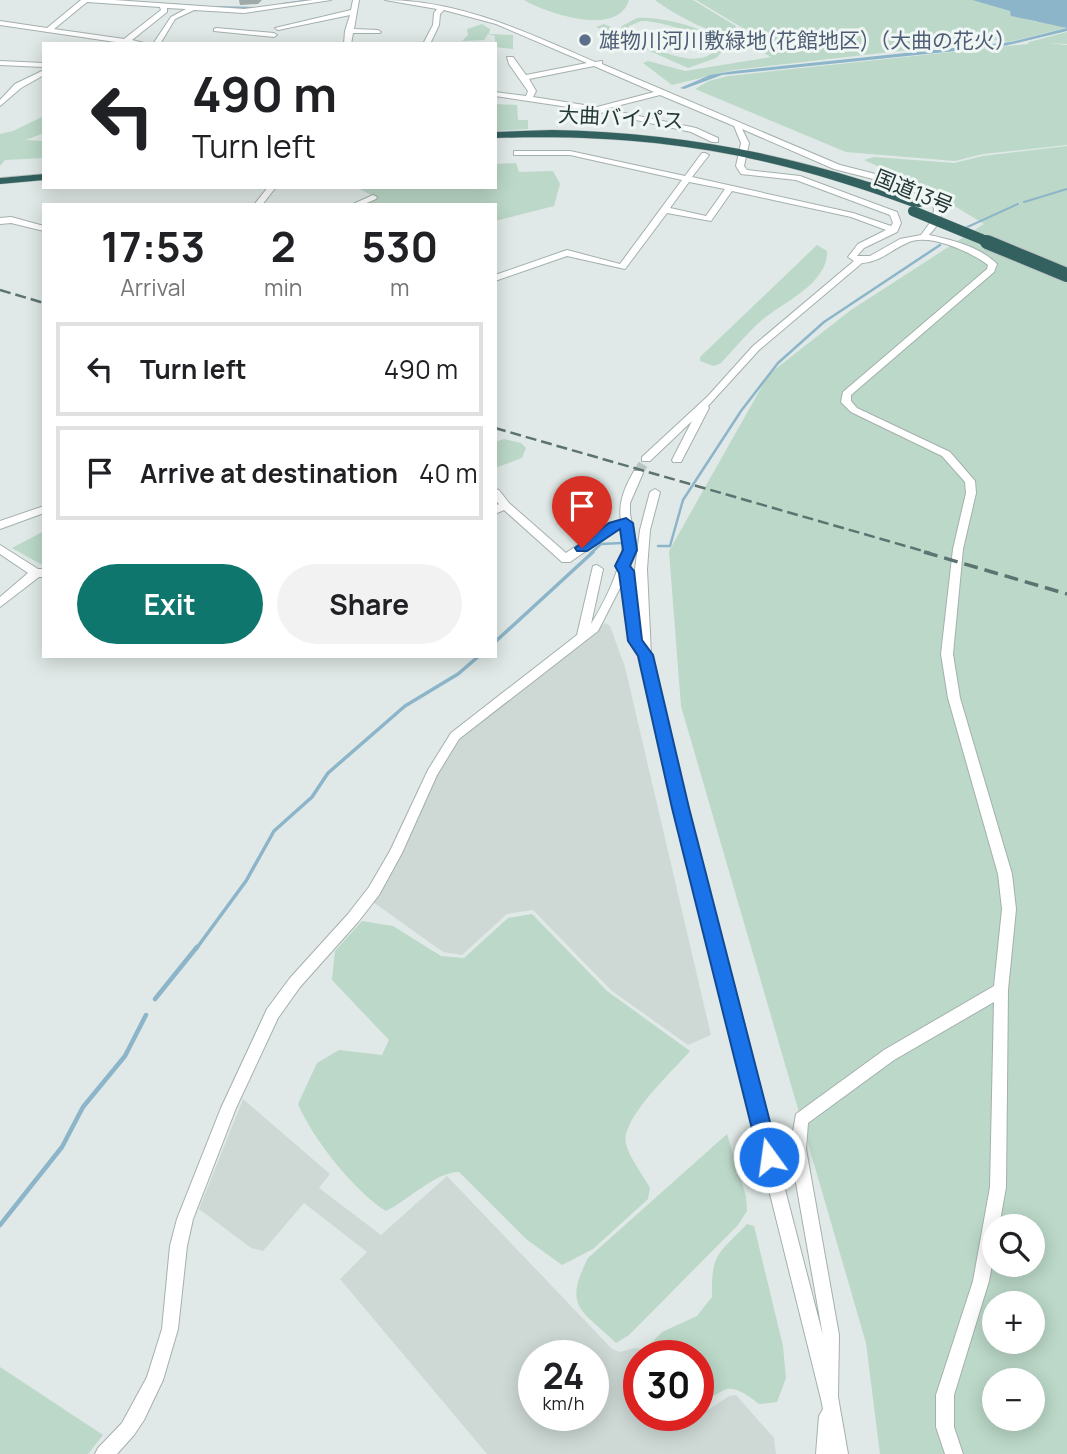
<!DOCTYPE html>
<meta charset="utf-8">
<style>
body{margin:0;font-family:Manrope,"Noto Sans JP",sans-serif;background:#f2f2f2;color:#202124;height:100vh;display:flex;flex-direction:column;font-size:26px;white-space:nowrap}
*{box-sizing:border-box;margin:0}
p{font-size:23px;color:#757577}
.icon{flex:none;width:38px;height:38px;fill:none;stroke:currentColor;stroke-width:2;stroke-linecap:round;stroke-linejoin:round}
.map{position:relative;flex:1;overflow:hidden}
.drawer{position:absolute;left:42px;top:203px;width:455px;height:455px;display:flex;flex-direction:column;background:#fff;border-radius:0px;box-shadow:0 4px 18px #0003}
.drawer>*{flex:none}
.top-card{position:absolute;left:42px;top:42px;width:455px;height:147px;border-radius:0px;box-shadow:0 4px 18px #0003;background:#fff;color:#202124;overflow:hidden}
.buttons{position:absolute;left:982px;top:1214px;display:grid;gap:14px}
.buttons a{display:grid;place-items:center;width:63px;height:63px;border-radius:50%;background:#fff;box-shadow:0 4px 18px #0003;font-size:35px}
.speed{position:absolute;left:518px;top:1340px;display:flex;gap:14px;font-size:35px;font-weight:700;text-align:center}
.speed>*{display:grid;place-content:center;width:91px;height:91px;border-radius:50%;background:#fff;box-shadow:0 4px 18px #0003;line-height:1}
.speed small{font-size:18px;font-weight:400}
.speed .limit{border:10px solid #d22;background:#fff;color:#111}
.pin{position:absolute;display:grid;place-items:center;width:60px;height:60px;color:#fff;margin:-72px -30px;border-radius:50% 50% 50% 0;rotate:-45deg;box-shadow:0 0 7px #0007}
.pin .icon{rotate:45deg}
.me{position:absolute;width:77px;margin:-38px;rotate:346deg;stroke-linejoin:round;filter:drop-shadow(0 0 5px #0008)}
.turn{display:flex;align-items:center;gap:24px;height:147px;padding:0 35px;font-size:32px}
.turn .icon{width:91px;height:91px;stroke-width:2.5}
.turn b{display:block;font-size:49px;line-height:60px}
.eta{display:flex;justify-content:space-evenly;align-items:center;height:119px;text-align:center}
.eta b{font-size:42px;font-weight:700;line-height:49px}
.button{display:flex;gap:14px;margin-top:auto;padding:14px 35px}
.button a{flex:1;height:80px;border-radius:42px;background:#0f766e;color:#fff;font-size:28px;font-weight:700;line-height:80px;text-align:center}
.button a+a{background:#f2f2f2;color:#202124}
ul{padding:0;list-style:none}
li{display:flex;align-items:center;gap:21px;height:94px;margin:0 14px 10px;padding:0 21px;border:4px solid #e0e0e0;border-radius:0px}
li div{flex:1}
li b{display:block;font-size:26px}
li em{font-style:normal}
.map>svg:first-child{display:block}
.built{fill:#ced9d6;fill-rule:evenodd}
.green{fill:#bbd8c8;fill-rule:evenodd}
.water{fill:#8db5c9}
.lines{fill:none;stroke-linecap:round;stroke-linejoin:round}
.stream-far3{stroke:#8db5c9;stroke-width:2}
.stream-far2{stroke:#8db5c9;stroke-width:2.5}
.stream-far1{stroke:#8db5c9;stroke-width:3.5}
.stream{stroke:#8db5c9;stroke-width:4.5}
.minor-tunnel{stroke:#bac6c4;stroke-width:10;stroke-dasharray:10 5;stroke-linecap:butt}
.minor-casing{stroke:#a4b0ae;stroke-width:2}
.highway-casing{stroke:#bdc3c3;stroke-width:1}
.minor{fill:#fff;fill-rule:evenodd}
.highway{fill:#32615f;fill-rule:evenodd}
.rail-far1{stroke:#5d7371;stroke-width:2.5;stroke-dasharray:11 5;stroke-linecap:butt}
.rail{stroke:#5d7371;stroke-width:3.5;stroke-dasharray:14 7;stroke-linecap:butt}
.highway-bridge-far1-casing{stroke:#bdc3c3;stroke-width:11;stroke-linecap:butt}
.highway-bridge-casing{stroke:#bdc3c3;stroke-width:16;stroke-linecap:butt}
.highway-bridge-far1{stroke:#32615f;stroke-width:10}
.highway-bridge{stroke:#32615f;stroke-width:14}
.wall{fill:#9faaa8}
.route{fill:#1a73e8;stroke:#114b97;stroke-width:2}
.service-dot{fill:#5c6f8a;stroke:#f0f6f4;stroke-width:2.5}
.labels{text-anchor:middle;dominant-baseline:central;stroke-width:6;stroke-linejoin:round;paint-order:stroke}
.far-service-label{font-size:21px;fill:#4e5e75;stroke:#f0f6f4;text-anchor:start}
.far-street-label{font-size:21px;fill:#233836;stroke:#f0f6f4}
</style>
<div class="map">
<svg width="1067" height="1454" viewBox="0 0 1067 1454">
<rect width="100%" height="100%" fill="#e0e9e7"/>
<path class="built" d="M605,623L610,626L625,667L711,1035L688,1045L612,991L533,910L507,914L462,955L443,952L373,902L437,772L459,739Z
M243,1099L330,1174L319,1188L381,1235L447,1176L612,1349L620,1352L634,1348L642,1349L649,1356H639V1416H698V1407L710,1409L729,1396L736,1395L774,1438L776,1454H487L340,1279L367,1252L304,1203L263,1251L251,1248L199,1209ZM534,1356H593V1416H534Z"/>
<path class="green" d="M524,0H629C618,38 546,13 524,0Z
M655,0H693L736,26L732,33C715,38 669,11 655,0Z
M696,0H972L1010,11L1014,17L1021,16C1032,25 1052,20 1066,28L1009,42L976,37L985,41L734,70L672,85L643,63L648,61L685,71L771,57L738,38L756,40L781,51Z
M637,18C657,16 719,28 724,50L716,58L688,68L596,27L604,24L620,31L622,26ZM641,21C656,20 714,35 715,51C693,71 652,47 630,36L627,32L629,26Z
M482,24L490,29L489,34L513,35V49L495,47V36L488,34L484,40L462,41L468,35L467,29Z
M1067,32V44L1048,43L1067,45V145L983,154L955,161L846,152L695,89L709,81L728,76L1028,44L1029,42Z
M495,104L517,105L518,120H528V129L495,131Z
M44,116V133L26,140L44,141V158L5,160L0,166V134L13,131Z
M1067,146V1454H880L866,1343L681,706L669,551L769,374L851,310L984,224L943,199L893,178L884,169L864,160L874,157L954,163L983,156ZM994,1227H1032V1265H994ZM994,1304H1032V1342H994ZM994,1381H1032V1419H994Z
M516,163L519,172L553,171L560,184L554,206L495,221V205H362L375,197L358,188L361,187H495V164Z
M817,245L827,251C828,284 783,302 762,320C747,333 734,349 721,363L714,366L700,361V357Z
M504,439L521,443L526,448L522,458L495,468V442Z
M44,531V566L12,548Z
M532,914L607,991L690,1051C674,1070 620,1119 626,1144C630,1159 643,1175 650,1188L648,1199L593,1249L562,1265L526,1239L459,1172C435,1172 409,1200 386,1211C355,1192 312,1138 298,1104L317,1063L339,1050L382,1055L389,1040L332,980L335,951L362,921L393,926L441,956L464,958L508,918Z
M727,1134L746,1196L747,1211L738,1225L629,1335L616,1343C581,1309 563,1308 588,1258Z
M747,1224L754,1226L783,1346L786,1378L777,1402L759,1404C719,1372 727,1401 698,1397V1356H658L650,1344L662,1332L697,1316L712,1297C711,1254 718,1254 747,1224Z
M0,1367L103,1435L88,1454H0Z"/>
<path class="water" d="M972,0H1067V31L1004,46L722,75L684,89L680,88L710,75L734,71L1011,42L1067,28L1011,16L1010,11Z"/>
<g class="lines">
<path class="stream-far3" d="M167,4L208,7
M282,4L311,0
M216,7L257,8
M1024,202L1067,189
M963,229L1018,204"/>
<path class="stream-far2" d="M658,546H670L683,500L741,411L778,363L824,322L940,245
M591,553L601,544L622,543"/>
<path class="stream-far1" d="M495,642L593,552
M196,949L246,881L274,831L312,797L328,773L405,706L458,674L479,656"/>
<path class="stream" d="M155,999L197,947
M0,1225L62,1147L83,1107L125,1056L146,1015"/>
<path class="minor-tunnel" d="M638,473L646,459"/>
<g class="minor-casing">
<path id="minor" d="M81,0H114L244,9L313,0H331L244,13L194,10L175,19L160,44H153L171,17L186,9L167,8V12L132,40L148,44H129L0,25V21L47,28ZM87,2L160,7L161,10L124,39L54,29Z
M353,0H359L354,29L378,30L381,32L380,33H353L351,44H344L345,31L350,15L278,30L275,28L351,10Z
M385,0C460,0 528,33 595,62L602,61V64L840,165L903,181L939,196C945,212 941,223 929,235C953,240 980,247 997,264L994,272L851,395V401L857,408L950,452L975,481L976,493L963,549L953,654L960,698L1012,874L1016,909L1008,990L1006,1187L999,1227H994V1254L989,1281L954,1395V1427L963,1454H945L936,1427V1395L973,1281L990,1187L994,1002L894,1060L808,1123L806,1149L839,1335L838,1397L848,1454H816L819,1416L823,1409L821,1399L674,808L639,656L629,641L622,584L598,631L459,739L437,775L402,853L379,895L358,922L300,987L278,1018L236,1108L193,1219L187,1246L178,1329L163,1380L144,1420L134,1435L117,1454H95L98,1448L122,1423L147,1377L162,1329L170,1246L177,1219L221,1108L267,1009L290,978L348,914L369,887L390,851L428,770L451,733L577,635L593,566L597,565L603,569L591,624C606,600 629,554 622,528L618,529L570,562H562L504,510L495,514V506L499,504L495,500V489L499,490L509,503L566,553L610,523L621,521C618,502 625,487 634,471H642L643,473L630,503V514L636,543L629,567L632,571L637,616L635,569L640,530L650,492L655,489L660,492L650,530L647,569L651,655L686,808L823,1336L790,1149L796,1114L884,1050L994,986L1002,909L998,874L948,698L941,654L953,549L966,493L965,482L942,456L851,412L841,402L843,392L987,269L988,265C971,252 928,232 907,243C891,250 880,262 862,263L759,350L708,406L709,408L681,462H673L672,460L692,421L650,461H642V457L708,396L753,346L854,261L848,257L858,244L886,230L851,217L732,191L711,221L667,213L625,269L567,256L495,281V275L567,250L620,264L682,180L570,155H514V151H570L685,176L702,153H705L709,155L692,177L853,213L891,226L893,223L890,215L796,180L741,174L736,166L741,143L734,126L660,95L605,109L696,128L718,138V142H712L691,132L595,111L495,96V92L526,96L528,91L509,64L507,57H513L526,75L587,63L496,24L444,10L440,14L439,25L430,44H423L433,25L434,13L437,9ZM594,66L654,92L597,107L533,97L536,91L529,79ZM742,129L834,169L897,185L932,199L934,210L932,220L921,235L900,239L870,256H857L864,248L897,232L901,223L897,212L800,176L747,170L744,166L749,143ZM689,182L725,189L706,216L670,208Z
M216,28L274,33L277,35L274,37L214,31V29Z
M0,61L44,63V67L0,65Z
M44,70V75L21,88L0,106V100L15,84Z
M268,187H276L262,205H254Z
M373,195L377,197L376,199L362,205H351Z
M11,217L44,226V231L11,223L0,224V218Z
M44,506V513L0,529V521Z
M0,545L38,569H44V577H39L0,607V597L28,573L0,554Z"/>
</g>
<g class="highway-casing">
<path id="highway" d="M552,130C659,132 760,148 862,180C881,186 911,192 926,205L916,208C768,153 653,133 495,138V132Z
M44,174V180L0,184V178Z"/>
</g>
<use href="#minor" class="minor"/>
<use href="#highway" class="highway"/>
<path class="rail-far1" d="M0,290L44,303
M495,428L930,553"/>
<path class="rail" d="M924,552L1067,594"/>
<g class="highway-bridge-far1-casing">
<path id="highway-bridge-far1" d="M913,211L991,243"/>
</g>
<g class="highway-bridge-casing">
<path id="highway-bridge" d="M987,242L1067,275"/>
</g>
<use href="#highway-bridge-far1" class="highway-bridge-far1"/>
<use href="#highway-bridge" class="highway-bridge"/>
</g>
<path class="wall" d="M239,0H262L258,4L240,5Z"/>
<path class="route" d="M626,518L633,523L637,550L630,566L634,571L642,640L653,655L689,808L779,1157L776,1164L769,1167L762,1164L759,1157L672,808L638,656L628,641L619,573L615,566L623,550L620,529L587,551H577L575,548L609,523Z"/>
<circle class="service-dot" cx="585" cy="40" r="7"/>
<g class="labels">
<g class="far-service-label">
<text x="599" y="40">雄物川河川敷緑地(花館地区)（大曲の花火）</text>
</g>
<g class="far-street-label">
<text transform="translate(621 117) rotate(3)">大曲バイパス</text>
<text transform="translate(914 191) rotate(22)">国道13号</text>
</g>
</g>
</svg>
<div class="buttons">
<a><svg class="icon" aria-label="search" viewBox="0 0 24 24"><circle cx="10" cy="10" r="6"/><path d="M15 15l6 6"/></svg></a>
<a>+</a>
<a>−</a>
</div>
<div class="speed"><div>24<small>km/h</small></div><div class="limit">30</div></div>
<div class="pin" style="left:582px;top:548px;background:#d93025"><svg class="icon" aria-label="arrive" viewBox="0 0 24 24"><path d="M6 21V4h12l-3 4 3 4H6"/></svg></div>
<svg class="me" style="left:769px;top:1157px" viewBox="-20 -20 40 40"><circle r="17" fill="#1a73e8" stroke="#fff" stroke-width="3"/><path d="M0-11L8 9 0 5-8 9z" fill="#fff"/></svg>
<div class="top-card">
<div class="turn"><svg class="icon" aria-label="left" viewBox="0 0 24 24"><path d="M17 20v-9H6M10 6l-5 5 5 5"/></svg><div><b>490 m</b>Turn left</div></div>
</div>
<section class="drawer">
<div class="eta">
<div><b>17:53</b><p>Arrival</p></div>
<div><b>2</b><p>min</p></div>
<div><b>530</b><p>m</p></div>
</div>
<ul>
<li><svg class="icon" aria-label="left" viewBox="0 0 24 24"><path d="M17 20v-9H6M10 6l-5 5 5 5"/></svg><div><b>Turn left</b></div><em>490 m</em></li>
<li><svg class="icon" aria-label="arrive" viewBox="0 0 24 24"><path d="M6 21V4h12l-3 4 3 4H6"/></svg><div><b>Arrive at destination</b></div><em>40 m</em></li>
</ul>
<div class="button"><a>Exit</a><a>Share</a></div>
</section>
</div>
